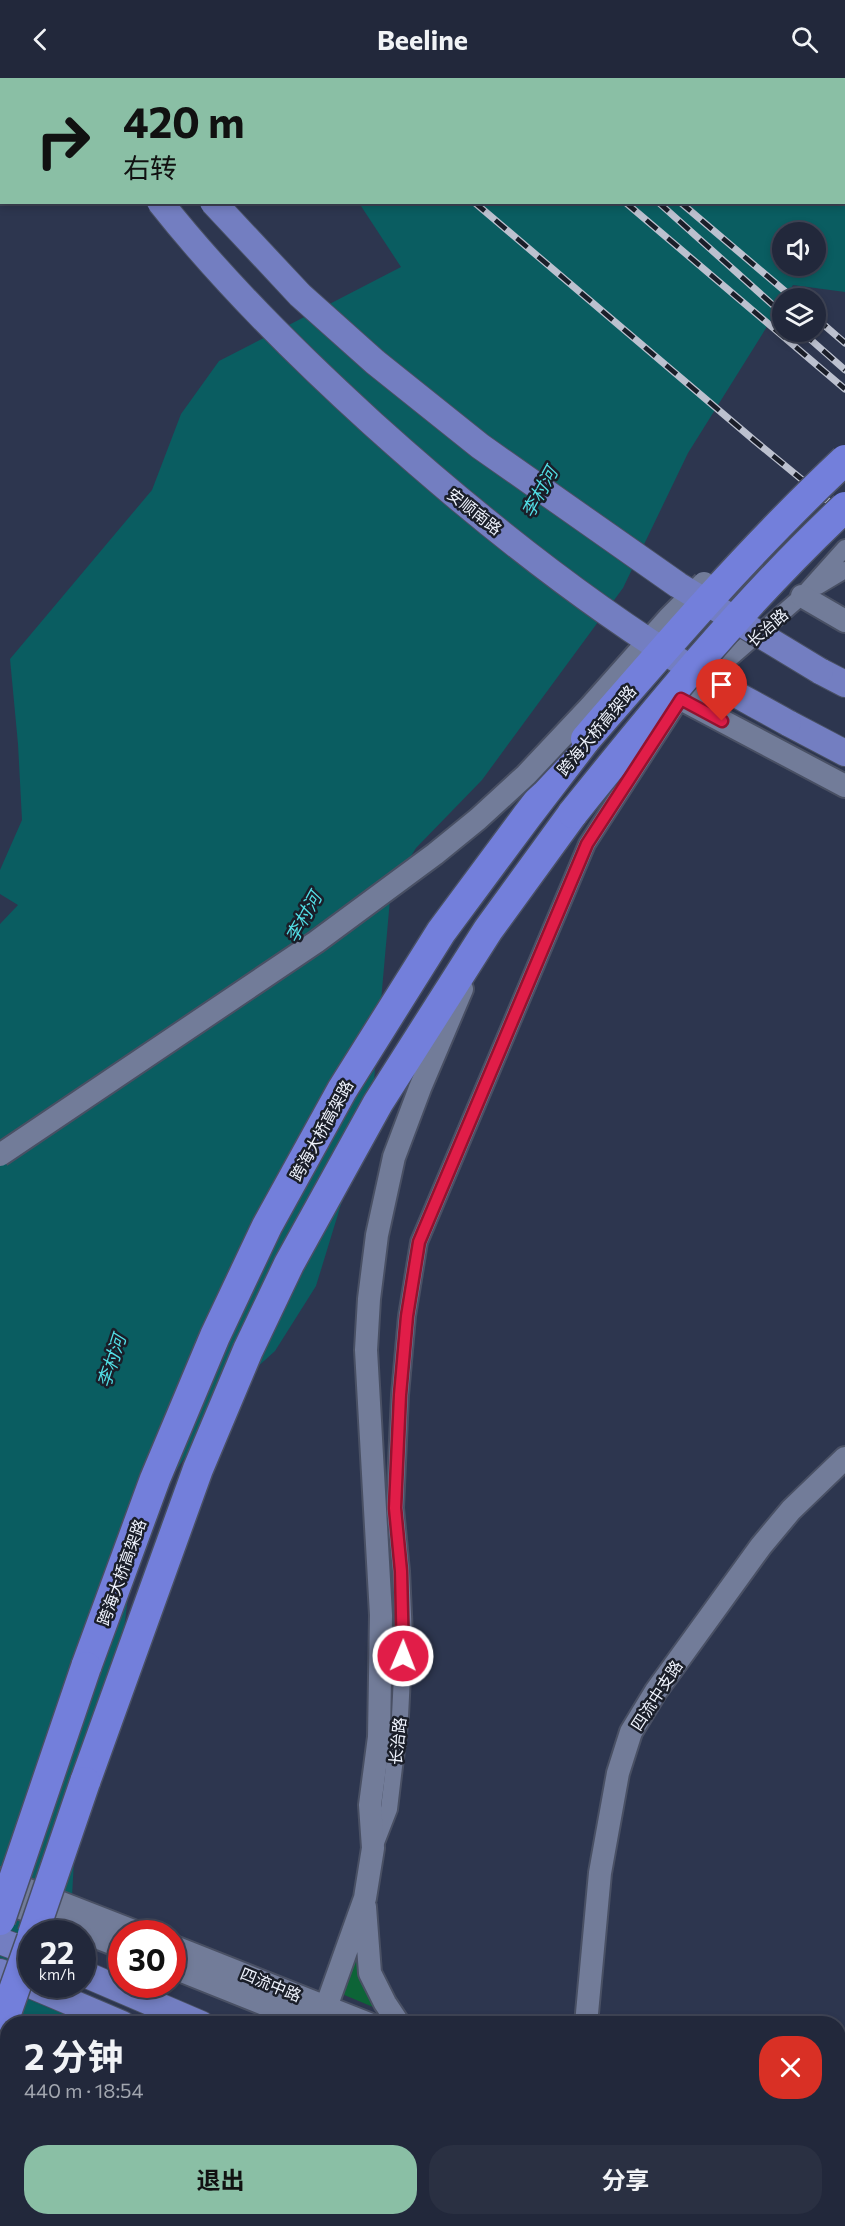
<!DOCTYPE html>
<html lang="zh">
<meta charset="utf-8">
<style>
body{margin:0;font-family:Commissioner,"Noto Sans SC",sans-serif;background:#2a3042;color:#f1f3f6;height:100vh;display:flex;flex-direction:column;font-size:22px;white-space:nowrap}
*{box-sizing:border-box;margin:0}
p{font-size:20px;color:#a2a6af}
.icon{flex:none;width:33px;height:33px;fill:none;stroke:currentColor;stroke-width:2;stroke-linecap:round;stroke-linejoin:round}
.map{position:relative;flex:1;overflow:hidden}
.sheet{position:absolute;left:0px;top:1938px;width:846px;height:210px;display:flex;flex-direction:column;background:#22283b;border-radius:24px 24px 0 0;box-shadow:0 3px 9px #0003,0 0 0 2px #3f4455}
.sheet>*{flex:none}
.banner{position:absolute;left:0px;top:0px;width:846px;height:126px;box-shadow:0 3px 9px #0003,0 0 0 2px #3f4455;background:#8abfa5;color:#111;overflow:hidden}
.controls{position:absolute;left:772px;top:144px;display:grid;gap:12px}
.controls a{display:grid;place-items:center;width:54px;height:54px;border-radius:50%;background:#22283b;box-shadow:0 3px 9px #0003,0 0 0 2px #3f4455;font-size:30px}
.speed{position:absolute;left:18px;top:1842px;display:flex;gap:12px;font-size:30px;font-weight:700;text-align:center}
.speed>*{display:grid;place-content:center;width:78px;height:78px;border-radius:50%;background:#22283b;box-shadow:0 3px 9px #0003,0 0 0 2px #3f4455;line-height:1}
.speed small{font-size:15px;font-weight:400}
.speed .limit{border:9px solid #d22;background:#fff;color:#111}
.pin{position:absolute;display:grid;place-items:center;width:51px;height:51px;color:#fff;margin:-62px -26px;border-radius:50% 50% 50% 0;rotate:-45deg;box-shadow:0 0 6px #0007}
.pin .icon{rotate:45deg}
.me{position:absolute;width:66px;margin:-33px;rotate:1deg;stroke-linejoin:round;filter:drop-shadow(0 0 4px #0008)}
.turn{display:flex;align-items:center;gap:21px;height:126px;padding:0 24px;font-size:27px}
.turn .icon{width:78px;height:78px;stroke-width:2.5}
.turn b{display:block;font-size:42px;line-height:51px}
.round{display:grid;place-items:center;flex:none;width:63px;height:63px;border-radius:24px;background:#2a3042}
.head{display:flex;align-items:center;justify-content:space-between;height:102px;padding:0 24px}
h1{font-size:36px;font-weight:700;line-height:45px}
.button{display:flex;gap:12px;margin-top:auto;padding:12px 24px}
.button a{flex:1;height:69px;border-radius:24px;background:#8abfa5;color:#111;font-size:24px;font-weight:700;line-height:69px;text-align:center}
.button a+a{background:#2a3042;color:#f1f3f6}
header{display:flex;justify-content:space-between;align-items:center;height:78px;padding:0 24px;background:#22283b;font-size:27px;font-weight:700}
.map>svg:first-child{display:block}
.green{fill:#0d6437}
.water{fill:#0a5d61;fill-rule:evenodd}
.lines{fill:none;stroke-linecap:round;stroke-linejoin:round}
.stream{stroke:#0a5d61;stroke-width:5}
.river{stroke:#0a5d61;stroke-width:30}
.street-casing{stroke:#495064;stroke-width:20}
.secondary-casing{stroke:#495064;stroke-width:26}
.primary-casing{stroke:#495064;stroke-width:28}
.highway-casing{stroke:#495064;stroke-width:33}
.street{stroke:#727c99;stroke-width:16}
.secondary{stroke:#727c99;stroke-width:22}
.primary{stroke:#737ec1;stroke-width:26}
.highway{stroke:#737fdb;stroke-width:30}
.rail-casing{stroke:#bcc1cf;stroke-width:7}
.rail{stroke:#1a1e29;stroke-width:4.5;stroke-dasharray:14;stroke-linecap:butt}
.secondary-bridge-casing{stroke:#495064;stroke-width:26;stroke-linecap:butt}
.primary-bridge-casing{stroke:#495064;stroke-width:28;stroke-linecap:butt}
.highway-bridge-casing{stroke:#495064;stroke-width:33;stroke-linecap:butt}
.secondary-bridge{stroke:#727c99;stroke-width:22}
.primary-bridge{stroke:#737ec1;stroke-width:26}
.highway-bridge{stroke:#737fdb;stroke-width:30}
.route-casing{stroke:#92132f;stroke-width:15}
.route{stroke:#e11d48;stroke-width:10}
.labels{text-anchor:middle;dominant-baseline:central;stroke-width:5;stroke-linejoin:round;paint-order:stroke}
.street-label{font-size:16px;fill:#eff3fd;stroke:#1a1e29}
.water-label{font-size:18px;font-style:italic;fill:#52dfe6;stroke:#1a1e29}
</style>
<header><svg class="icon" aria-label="back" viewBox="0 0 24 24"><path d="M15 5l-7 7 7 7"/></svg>Beeline<svg class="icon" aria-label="search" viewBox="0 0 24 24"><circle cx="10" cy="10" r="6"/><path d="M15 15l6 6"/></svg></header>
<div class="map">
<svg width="845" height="2148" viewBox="0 0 845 2148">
<rect width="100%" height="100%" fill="#2d364f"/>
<path class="green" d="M355,1864L376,1928L373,1929L342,1916Z"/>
<path class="water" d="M364,0H845V214L793,207L688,375L623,510L482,702L416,770L391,810L372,1025L316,1208L275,1273L225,1318L136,1454L115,1625L78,1709L70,1855L32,1856V1906L68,1907L65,1945L8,1946V2140L11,2141L9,2148H0V846L18,827L0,816V792L22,742L18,666L10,581L152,412L181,336L219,283L401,189L359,125L844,124V2L362,1ZM783,154H816V188H783Z"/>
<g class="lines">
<path class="stream" d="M52,0L55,2"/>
<path class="river" d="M404,2140L415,2148"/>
<g class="street-casing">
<path id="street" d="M818,508L845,492
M375,1767L389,1731L400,1638L404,1558L401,1493L395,1430L400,1317L407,1238L419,1164L587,766L681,621L680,624L802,518L845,470"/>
</g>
<g class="secondary-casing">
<path id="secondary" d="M802,518L845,543
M681,621L845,708
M0,1801L141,1856
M0,1822L122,1869
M365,1829L370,1895L385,1925L399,1946
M172,1868L369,1946
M172,1889L314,1946
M320,1946L365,1820L373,1770L370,1727L379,1659L381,1537L366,1272L369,1221L377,1157L394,1079L420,1010L462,911
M586,1946L600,1795L618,1695L631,1654L656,1613L761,1468L791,1432L845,1380
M601,2140L607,2148
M627,2140L633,2148
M250,2148L253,2140"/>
</g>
<g class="primary-casing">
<path id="primary" d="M69,0L70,2
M119,0L120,2
M820,593L845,606
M788,645L845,675
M0,1863L32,1875
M0,1894L122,1946
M82,1895L201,1946
M490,2140L501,2148"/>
</g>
<g class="highway-casing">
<path id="highway" d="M86,1589L155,1401L215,1258L267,1148L342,1012L441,854L527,738L586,661
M85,1704L198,1391L248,1272L289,1186L378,1025L488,852L573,735"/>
</g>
<use href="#street" class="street"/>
<use href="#secondary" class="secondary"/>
<use href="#primary" class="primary"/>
<use href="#highway" class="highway"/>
<g class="rail-casing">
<path id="rail" d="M328,0L330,2
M478,0L480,2
M520,0L522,2
M536,0L538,2
M474,124L755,363L845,437
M625,124L845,311
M658,124L783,236
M680,124L793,220
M816,240L845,265
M802,254L845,292"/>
</g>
<use href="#rail" class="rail"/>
<g class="secondary-bridge-casing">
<path id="secondary-bridge" d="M0,1077L316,864L435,776L478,741L526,697L590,629L669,540L704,505"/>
</g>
<g class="primary-bridge-casing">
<path id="primary-bridge" d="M160,124C224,205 297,277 373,346C474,437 581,523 697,594C727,612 758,628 788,645
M213,124L300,217L375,284L480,368L678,507L820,593
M539,2140L549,2148"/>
</g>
<g class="highway-bridge-casing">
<path id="highway-bridge" d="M586,661C669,565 752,469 845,382
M573,735C658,629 746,522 845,429
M0,1842L86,1589
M33,1856L85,1704
M0,1952L32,1861"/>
</g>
<use href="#secondary-bridge" class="secondary-bridge"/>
<use href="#primary-bridge" class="primary-bridge"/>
<use href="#highway-bridge" class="highway-bridge"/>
</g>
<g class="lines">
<g class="route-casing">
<path id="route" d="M403,1578L401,1493L395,1430L400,1317L407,1238L419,1164L587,766L681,621L722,643"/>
</g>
<use href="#route" class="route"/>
</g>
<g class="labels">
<g class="street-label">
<text transform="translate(475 433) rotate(38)">安顺南路</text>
<text transform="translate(767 549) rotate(-41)">长治路</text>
<text transform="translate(596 652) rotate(-50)">跨海大桥高架路</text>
<text transform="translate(321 1052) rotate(-61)">跨海大桥高架路</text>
<text transform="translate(121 1494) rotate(-70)">跨海大桥高架路</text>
<text transform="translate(656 1617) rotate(-57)">四流中支路</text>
<text transform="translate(397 1663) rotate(-84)">长治路</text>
<text transform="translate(271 1906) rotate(22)">四流中路</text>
</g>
<g class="water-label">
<text transform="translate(539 414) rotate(-61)">李村河</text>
<text transform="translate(303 839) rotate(-61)">李村河</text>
<text transform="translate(111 1283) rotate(-72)">李村河</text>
</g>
</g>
</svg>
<div class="controls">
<a><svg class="icon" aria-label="sound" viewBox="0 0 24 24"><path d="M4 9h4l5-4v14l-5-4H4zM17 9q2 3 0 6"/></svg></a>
<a><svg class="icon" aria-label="layers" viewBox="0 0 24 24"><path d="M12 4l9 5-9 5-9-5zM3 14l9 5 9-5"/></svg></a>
</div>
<div class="speed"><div>22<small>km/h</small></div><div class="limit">30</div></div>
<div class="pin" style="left:722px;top:643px;background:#d93025"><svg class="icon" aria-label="arrive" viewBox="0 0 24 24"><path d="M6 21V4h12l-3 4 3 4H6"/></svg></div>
<svg class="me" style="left:403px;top:1578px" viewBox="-20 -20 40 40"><circle r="17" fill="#e11d48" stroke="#fff" stroke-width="3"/><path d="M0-11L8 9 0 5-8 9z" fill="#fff"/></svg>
<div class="banner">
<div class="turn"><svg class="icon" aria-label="right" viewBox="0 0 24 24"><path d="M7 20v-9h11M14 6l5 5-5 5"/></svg><div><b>420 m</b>右转</div></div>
</div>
<section class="sheet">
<div class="head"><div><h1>2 分钟</h1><p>440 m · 18:54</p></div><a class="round" style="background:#d93025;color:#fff"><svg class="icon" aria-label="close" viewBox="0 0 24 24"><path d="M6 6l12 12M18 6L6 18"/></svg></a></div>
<div class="button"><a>退出</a><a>分享</a></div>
</section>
</div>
